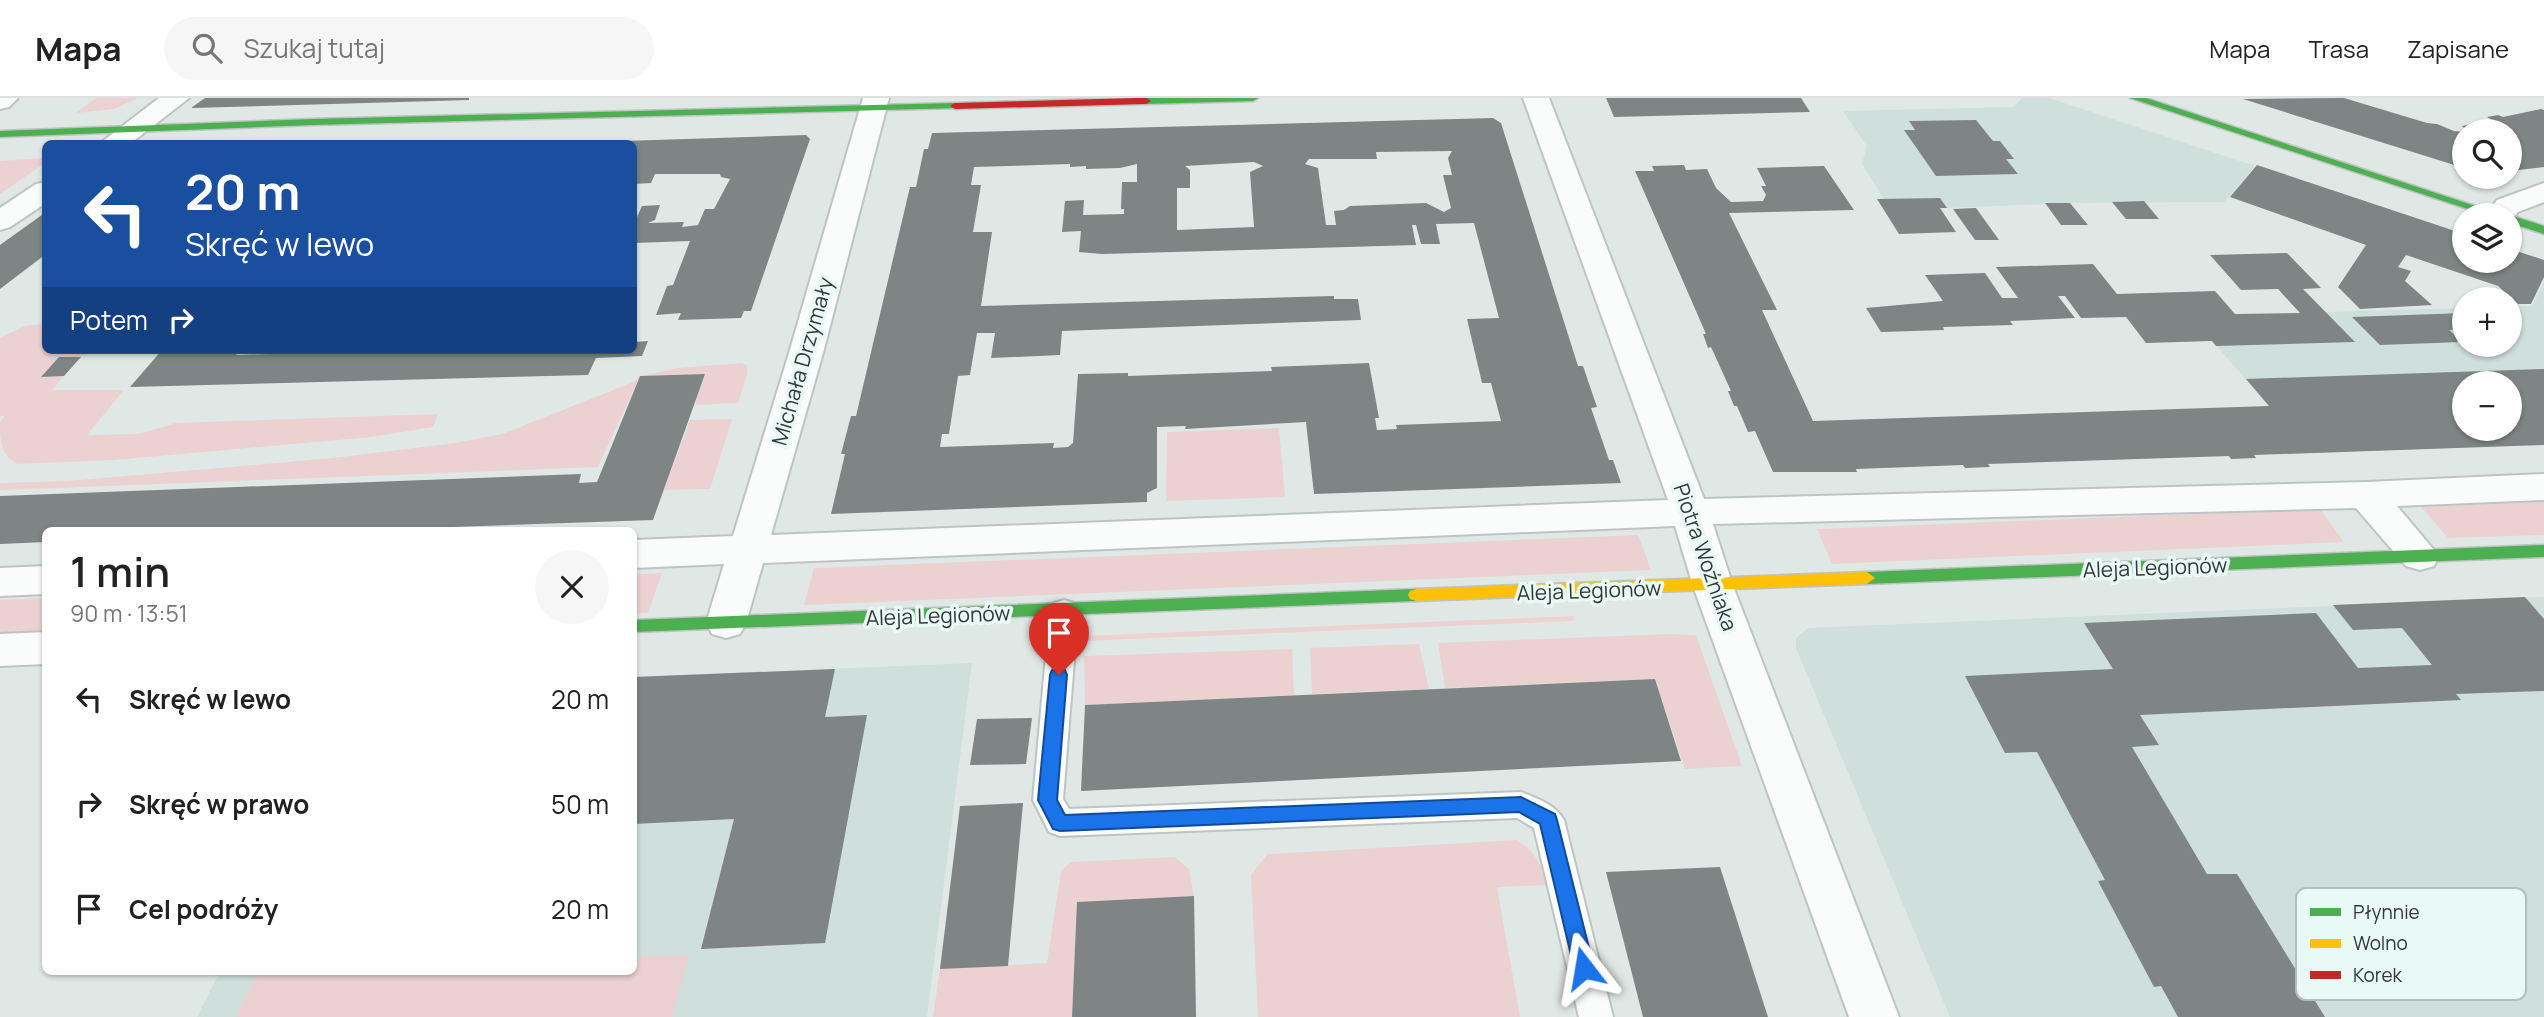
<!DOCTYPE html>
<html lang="pl">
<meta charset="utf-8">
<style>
body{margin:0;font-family:Manrope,sans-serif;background:#f6f6f6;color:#222;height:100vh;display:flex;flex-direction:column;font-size:26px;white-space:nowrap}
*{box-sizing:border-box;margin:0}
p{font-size:23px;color:#767676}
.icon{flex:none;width:38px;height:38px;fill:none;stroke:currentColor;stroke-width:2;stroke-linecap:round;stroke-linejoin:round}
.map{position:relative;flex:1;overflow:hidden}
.panel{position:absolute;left:42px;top:429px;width:595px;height:448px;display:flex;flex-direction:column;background:#fff;border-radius:10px;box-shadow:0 2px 5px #0004}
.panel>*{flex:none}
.hud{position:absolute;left:42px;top:42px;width:595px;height:214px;border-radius:10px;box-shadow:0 2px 5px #0004;background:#1a4fa0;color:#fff;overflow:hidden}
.controls{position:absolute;left:2452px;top:21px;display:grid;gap:14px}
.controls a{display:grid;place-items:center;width:70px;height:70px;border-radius:50%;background:#fff;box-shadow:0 2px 5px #0004;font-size:35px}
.pin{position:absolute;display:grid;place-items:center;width:60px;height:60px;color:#fff;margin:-72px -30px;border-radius:50% 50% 50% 0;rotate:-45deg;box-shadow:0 0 7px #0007}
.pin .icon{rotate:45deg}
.me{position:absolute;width:77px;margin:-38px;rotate:346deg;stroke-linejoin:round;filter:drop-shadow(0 0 5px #0008)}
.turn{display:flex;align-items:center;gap:24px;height:147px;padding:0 28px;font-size:32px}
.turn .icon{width:91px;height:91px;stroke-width:2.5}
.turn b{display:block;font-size:49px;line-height:60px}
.then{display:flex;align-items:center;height:66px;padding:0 28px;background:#0003;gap:14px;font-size:26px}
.round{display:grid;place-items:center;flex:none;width:74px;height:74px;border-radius:37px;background:#f6f6f6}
.summary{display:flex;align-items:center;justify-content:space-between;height:119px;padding:0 28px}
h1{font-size:42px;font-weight:600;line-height:52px}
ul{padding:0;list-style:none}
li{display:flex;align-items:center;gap:21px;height:105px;padding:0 28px}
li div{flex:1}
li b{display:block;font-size:26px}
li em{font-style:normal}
header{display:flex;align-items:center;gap:42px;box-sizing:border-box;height:98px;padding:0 35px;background:#fff;border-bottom:2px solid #e0e0e0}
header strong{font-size:33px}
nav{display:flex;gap:38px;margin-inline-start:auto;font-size:24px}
.search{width:490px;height:63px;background:#f6f6f6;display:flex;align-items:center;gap:18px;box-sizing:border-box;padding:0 24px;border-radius:38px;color:#767676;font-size:26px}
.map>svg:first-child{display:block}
.built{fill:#cedfdc;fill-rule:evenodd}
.green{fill:#ecd1d2}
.building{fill:#7f8584;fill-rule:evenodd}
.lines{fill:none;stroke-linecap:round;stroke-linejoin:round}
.lane-casing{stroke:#bec3c3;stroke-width:4}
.street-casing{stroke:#bec3c3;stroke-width:4}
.fast-casing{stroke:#bec3c3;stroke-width:3}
.slow-casing{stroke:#bec3c3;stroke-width:3}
.jam-casing{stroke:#bec3c3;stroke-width:3}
.lane{fill:#fafcfb;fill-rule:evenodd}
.street{fill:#fafcfb;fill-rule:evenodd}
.fast{fill:#4caf50;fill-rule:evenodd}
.slow{fill:#ffc107;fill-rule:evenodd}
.jam{fill:#c62828;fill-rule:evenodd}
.route{fill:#1a73e8;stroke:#114b97;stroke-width:2}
.labels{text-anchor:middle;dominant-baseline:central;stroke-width:7;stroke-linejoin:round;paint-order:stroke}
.street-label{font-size:21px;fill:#323837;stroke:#e9f9f6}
.key{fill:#e9f9f6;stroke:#b2bfbd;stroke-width:2}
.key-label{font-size:19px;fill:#323837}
</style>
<header>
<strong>Mapa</strong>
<div class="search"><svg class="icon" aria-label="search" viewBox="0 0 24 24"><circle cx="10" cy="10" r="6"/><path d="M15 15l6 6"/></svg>Szukaj tutaj</div>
<nav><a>Mapa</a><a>Trasa</a><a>Zapisane</a></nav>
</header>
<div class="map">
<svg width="2544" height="919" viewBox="0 0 2544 919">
<rect width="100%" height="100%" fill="#e0e8e6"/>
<path class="built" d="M2022,0H2049L2255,68L2224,104L2070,105L1947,110L1939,100L1884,101L1862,66L1867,48L1843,13L2014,9Z
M2544,184V347L2309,355L2191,218L2464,210V247H2510V209L2532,208ZM2464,285H2510V331H2464Z
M2544,499V919H1950L1796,550V540L1808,530Z
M972,565L927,919H197L220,873H634V579Z"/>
<path class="green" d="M96,0H138L114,11L76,15Z
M45,60V65L0,96V63Z
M45,225L46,252H87L81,259L59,260L43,279L64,278L52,292H124L87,337L139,336L176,325L438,316L433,329L372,339L114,362L18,366C0,358 0,341 0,324L5,318H0V240L25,228Z
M741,265L747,267V276L738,305L695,307L704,276L640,278L598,369L0,392V385L69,383L333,360L455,345L502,336L636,283L640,278L678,270Z
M732,321L710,391L664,392L690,322Z
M1279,330L1285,399L1166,403L1167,334Z
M2544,404V437L2448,440L2421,409Z
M2320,411L2344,444L1832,466L1817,431Z
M1638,437L1651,472L804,507L814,470Z
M662,475L648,515H634V476Z
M45,500V538L0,540V502Z
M1574,518L1573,523L1082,543V538Z
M1670,536L1696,537L1742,668L1685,671L1655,581L1445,590L1438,545Z
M1419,546L1429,591L1312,596L1310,550Z
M1292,551L1294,597L1085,607L1084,558Z
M1517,742C1536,754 1541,766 1547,787L1497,789L1520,919H1258L1251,777L1268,756Z
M1175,759L1189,771L1194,798L1078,804L1072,919H933L940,871L1047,865L1061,773L1071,764Z
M689,857L672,919H236L258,875L634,873V859Z"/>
<path class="building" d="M205,0H469V2L191,10Z
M1606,0H1801L1810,14L1614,19Z
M2344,0L2427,25L2437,26L2454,33L2464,34V70L2243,1Z
M2541,11L2544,12V69L2510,73V33H2467L2462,28L2492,22L2487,19L2498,17L2503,19Z
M1493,20L1501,25L1578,268H1583L1597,309L1591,310L1609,362H1613L1621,385L1314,396L1306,324L1185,331L1186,328L1157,329V390L1147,395V404L831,416L845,356H841L851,318H856L910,89H916L924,51H928L932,35ZM1452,53L1448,60L1452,77H1443L1451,110L1444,114L1426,105L1350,108L1344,112L1334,113L1336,127H1326L1318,70L1305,66L1309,61H1377L1376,54ZM1254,64L1263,68L1250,74L1254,129L1177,132V90H1190V72L1185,68ZM1070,66V69L1086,68V71L1120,70L1137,66V84H1122L1121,111H1124V116L1083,117L1084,102L1065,103L1062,134L1081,133L1079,154L1102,156L1416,147L1412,127H1416L1421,146H1440L1436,126L1474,125L1499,220L1467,221L1482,285H1491L1501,323L1396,327L1397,331L1377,332L1375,320H1379L1369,265L1271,269L1272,273L1128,278V275L1078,276L1073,345L1068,349L1053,350L1054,345L940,349L942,336H949L958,278L970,277L977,235H995L991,260L1060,257L1062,233L1361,222L1358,201H1334V198L981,208L992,134H973L981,87H971L974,69Z
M1976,22L1993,43H2000L2014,61H2006L2018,76L1936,78L1904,32H1915L1909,23Z
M806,37L810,41L751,213H744L741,220L678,222L681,215L656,217L667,188L673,187L690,143L634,145V126L642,108L660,107L655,122L648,125L684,124L682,129L698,127L705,111H714L730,81L721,79L720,76H655L651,85L634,86V46H623V43Z
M1684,67L1686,72L1707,71L1716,90L1731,104L1763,103L1766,97L1761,88H1766L1757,70L1824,68L1854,112L1729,115L1777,212H1762L1813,323L2269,308L2246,281L2544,271V347L2254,357L2256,360L2231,361L2229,358L1988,366L1990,369L1965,370L1963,367L1856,371L1857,374H1773L1755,333L1748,334L1737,308H1734L1728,293H1731L1711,249L1708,250L1703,236H1706L1635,73H1654L1652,68ZM2464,285H2510V331H2464Z
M2257,67L2464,136V163H2510V151L2544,162V179L2531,206H2518L2498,188L2406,157L2398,169L2411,173L2405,183L2432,207L2360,211L2338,189L2366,147L2230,99Z
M1940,100L1947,110H1940L1956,134L1899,136L1877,101Z
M2144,103L2159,121H2126L2112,104Z
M2045,105H2070L2088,127H2061Z
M1976,110L1999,142H1975L1953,111Z
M46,114V156L0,191V147Z
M2287,155L2321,190L2303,191L2355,244L2216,248L2212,243L2146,245L2126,219L2081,220L2065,198H2058L2075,220L2010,223L2013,227L1943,229L1944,232L1881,234L1866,210L1943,203L1925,177L1985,175L2002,200H2018L1996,169L2093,166L2117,196L2215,193L2235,216L2300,215L2278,191L2241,192L2210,157Z
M2464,215V231L2449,232L2462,244L2380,247L2352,219Z
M648,243L642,258L596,260L588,277L130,289L162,252H240L236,257L385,252H634V244Z
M59,259H81L64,278L41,279Z
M705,276L653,422L365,432H46V444L0,446V398L581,376L579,385L597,384L640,278Z
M2525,499L2544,521V593L2456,596L2461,602L2140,617L2159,647L2132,649L2207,776H2237L2325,919H2178L2161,888L2154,889L2098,783L2105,782L2037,654L2005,655L1965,578L2113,571L2084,525L2316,515L2358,570L2432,567L2402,530L2353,532L2333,507Z
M835,571L825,619L867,617L825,845L701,851L734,721L634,726V579Z
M1655,581L1681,663L1081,693L1085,607Z
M1032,620L1026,666L970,667L977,621Z
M1023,705L1008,868L940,871L960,708Z
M1720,769L1768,919H1643L1606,774Z
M1194,798L1196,919H1072L1077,804Z"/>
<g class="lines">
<g class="lane-casing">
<path id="lane" d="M1064,502L1074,505L1078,512L1063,701L1069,711L1521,694C1537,700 1556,707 1564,722L1613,919H1579L1534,730L1517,720L1060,738L1049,734L1033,702L1050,512L1054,505Z"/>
</g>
<g class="street-casing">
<path id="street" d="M0,0H18L9,9L0,11Z
M159,0H189L130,46H99Z
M863,0H889L823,255L771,437L1668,402L1523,0H1549L1704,401L2366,384L2544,376V402L2397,408L2439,458L2434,468L2420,472L2406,468L2356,410L1713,426L1733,488L1899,919H1849L1693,488L1675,428L763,465L746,525L740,536L726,540L712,536L706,525L724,466L634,470V442L733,438L789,255Z
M46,84V105L10,129L0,132V110L36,86Z
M2544,85V104L2518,114L2511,123L2510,117H2486L2497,102Z
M46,468V496L0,498V470Z
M46,534V566L0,568V536Z"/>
</g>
<g class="fast-casing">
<path id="fast" d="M1145,0H1258L1253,3L1146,6L1141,3Z
M2130,0H2146L2503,117H2486Z
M955,5L960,8L959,10L313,27L0,39V33L313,21Z
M2510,117L2544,128V136L2510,125Z
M2544,447V459L1867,486L1859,480L1867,474Z
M1416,491L1422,493L1424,497L1422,501L1416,503L634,534V522Z"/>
</g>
<g class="slow-casing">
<path id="slow" d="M1867,474L1875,480L1867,486L1416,503L1410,501L1408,497L1410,493L1416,491Z"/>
</g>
<g class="jam-casing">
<path id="jam" d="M1137,0H1147L1151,3L1146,6L955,11L950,8L955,5Z"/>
</g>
<use href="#lane" class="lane"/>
<use href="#street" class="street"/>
<use href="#fast" class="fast"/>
<use href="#slow" class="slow"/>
<use href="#jam" class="jam"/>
</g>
<path class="route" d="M1059,570L1065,572L1067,577L1057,702L1065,717L1521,699L1555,716L1557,722L1594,870L1591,876L1584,879L1577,876L1574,870L1540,726L1519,714L1060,733L1053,731L1038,702L1050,577L1052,572Z"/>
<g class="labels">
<g class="street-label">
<text transform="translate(802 263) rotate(-74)">Michała Drzymały</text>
<text transform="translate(1706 459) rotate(71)">Piotra Woźniaka</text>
<text transform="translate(2155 469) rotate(-2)">Aleja Legionów</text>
<text transform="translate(1589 492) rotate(-2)">Aleja Legionów</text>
<text transform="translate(938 517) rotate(-2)">Aleja Legionów</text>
</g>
</g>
<rect x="2296" y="790" width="230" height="112" rx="10" class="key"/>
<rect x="2310" y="810" width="31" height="8" fill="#4caf50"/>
<rect x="2310" y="841" width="31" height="9" fill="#ffc107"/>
<rect x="2310" y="873" width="31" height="8" fill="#c62828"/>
<g class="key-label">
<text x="2353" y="821">Płynnie</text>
<text x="2353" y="852">Wolno</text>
<text x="2353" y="884">Korek</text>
</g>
</svg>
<div class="controls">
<a><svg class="icon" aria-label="search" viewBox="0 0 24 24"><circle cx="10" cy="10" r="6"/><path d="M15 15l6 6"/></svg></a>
<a><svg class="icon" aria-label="layers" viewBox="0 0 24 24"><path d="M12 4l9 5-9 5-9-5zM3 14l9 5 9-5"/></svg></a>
<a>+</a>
<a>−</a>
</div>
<div class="pin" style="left:1059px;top:577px;background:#d93025"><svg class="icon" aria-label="arrive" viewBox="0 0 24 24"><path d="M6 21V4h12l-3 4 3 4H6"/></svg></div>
<svg class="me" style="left:1584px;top:870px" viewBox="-20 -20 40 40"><path d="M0-17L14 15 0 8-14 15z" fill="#1a73e8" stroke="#fff" stroke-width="4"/></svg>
<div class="hud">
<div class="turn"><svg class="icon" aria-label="left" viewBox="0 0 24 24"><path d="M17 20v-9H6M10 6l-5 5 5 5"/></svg><div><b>20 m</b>Skręć w lewo</div></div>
<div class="then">Potem<svg class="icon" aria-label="right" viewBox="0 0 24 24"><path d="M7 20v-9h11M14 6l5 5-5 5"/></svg></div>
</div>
<section class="panel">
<div class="summary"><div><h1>1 min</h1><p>90 m · 13:51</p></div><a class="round"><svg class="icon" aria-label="close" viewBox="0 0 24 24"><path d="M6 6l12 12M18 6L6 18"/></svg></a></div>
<ul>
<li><svg class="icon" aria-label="left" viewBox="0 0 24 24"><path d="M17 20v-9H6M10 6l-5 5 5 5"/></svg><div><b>Skręć w lewo</b></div><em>20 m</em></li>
<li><svg class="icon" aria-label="right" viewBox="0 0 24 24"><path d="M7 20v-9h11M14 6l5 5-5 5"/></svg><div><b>Skręć w prawo</b></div><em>50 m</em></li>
<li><svg class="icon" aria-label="arrive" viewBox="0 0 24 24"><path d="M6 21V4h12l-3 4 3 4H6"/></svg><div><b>Cel podróży</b></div><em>20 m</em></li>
</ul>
</section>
</div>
